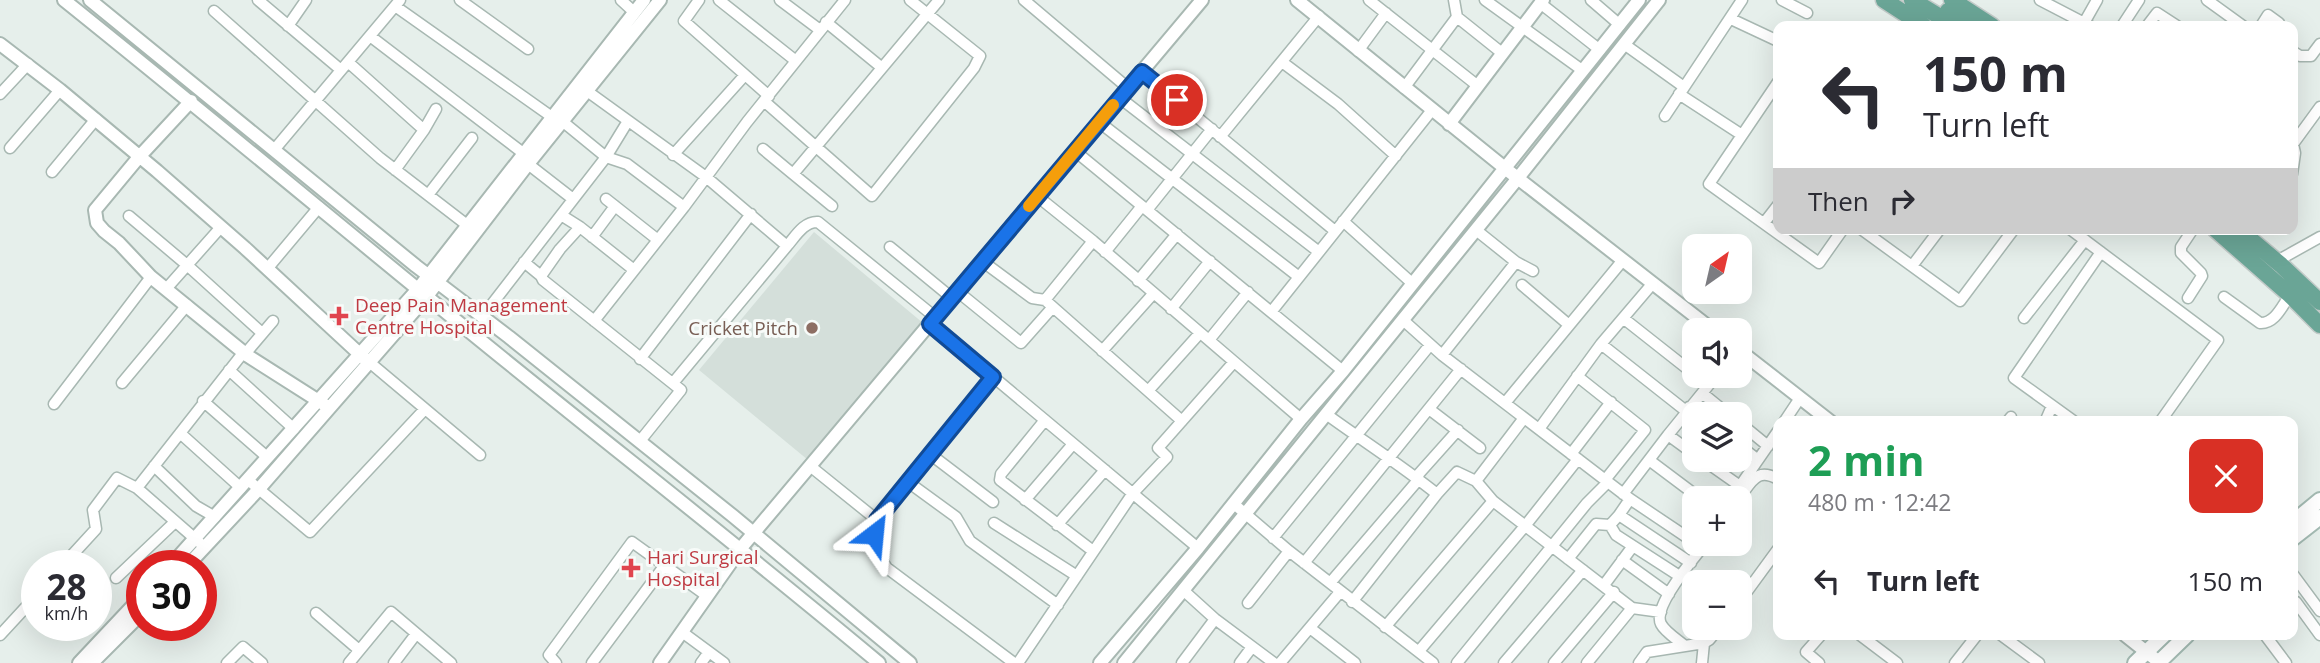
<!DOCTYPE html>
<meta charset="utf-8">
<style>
body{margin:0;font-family:"Open Sans",sans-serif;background:#f7f7f7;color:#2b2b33;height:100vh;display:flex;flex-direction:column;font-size:26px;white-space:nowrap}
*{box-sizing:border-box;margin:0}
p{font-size:23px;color:#7c7c81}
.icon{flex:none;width:38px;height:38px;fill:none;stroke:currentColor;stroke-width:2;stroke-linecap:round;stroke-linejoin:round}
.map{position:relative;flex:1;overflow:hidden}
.side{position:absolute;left:1773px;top:416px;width:525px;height:224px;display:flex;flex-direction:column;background:#fff;border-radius:14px;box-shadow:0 7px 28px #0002}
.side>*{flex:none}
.hud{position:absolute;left:1773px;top:21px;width:525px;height:214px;border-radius:14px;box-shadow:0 7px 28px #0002;background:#fff;color:#2b2b33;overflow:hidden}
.needle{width:46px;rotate:34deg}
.controls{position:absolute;left:1682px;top:234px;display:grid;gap:14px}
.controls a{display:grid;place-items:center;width:70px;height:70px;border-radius:14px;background:#fff;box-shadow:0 7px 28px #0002;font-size:35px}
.speed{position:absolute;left:21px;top:550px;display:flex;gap:14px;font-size:35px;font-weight:700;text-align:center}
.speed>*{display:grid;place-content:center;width:91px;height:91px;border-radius:50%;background:#fff;box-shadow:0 7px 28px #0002;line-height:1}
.speed small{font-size:18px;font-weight:400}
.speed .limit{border:10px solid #d22;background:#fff;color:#111}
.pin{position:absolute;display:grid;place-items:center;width:60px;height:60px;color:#fff;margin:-30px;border:4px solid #fff;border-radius:50%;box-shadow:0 2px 7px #0007}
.me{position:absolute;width:77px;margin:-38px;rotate:29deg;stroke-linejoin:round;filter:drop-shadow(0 0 5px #0008)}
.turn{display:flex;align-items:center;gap:24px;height:147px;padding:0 35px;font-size:32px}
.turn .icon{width:91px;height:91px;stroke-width:2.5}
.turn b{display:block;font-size:49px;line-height:60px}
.then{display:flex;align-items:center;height:66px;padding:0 35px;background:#0003;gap:14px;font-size:26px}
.round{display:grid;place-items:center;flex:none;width:74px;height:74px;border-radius:14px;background:#f7f7f7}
.summary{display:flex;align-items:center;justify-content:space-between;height:119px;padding:0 35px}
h1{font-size:42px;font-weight:700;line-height:52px;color:#1e9e55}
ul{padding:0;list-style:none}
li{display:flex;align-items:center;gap:21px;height:91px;padding:0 35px}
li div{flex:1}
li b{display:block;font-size:26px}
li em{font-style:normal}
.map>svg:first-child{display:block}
.built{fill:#d4dfda}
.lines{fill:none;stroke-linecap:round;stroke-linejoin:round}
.minor-casing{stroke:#a8b8b2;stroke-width:13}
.tertiary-casing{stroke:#a8b8b2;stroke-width:16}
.secondary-casing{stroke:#a4bbb3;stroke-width:18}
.primary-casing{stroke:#c2cac8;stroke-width:19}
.minor{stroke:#fff;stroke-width:10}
.tertiary{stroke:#fff;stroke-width:12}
.secondary{stroke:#fff;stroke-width:14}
.primary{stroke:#6aa596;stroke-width:16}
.route-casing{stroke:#114b97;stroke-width:18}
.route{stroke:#1a73e8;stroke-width:12}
.slow{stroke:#f59e0b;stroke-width:12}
.health-dot{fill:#e0444e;stroke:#f7fbf9;stroke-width:2.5}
.education-dot{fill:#8d6e63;stroke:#f7fbf9;stroke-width:2.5}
.labels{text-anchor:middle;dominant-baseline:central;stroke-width:6;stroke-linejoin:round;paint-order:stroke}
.health-label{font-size:19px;fill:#be3a42;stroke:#f7fbf9;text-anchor:start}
.education-label{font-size:19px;fill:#785e54;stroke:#f7fbf9;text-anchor:end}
</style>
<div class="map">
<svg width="2320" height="663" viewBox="0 0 2320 663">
<rect width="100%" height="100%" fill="#e6efeb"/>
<path class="built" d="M814,232L923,323L808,460L699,370Z"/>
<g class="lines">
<g class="minor-casing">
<path id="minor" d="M258,0L341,70
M460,0L528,49
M621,0L634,12
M699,0L684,21L769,96
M719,0L796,61
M780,0L820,30
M1024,0L1128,88
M1369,0L1478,86
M1454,0L1457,17
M1485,0L1582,70
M1591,0L1620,25
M1782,0L1807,13
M2040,0L2090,26
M2207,0L2243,26
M1540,3L1600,50
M395,6L552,117
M214,11L380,158L467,225
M1731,19L1778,41
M826,22L881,67
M2084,23L2097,0
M288,26L306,0
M2122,26L2139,0
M2147,26L2157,13L2177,26
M2261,26L2268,15L2279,23L2277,26
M370,36L523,153
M1624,44L1684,87
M1358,51L1386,13
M2292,51L2300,56H2311L2320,44
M348,62L424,130
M1282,62L1338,104L1396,156
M1142,72L1335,231
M1778,82L1709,184L1819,263L1843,229
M1404,88L1457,17L1502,53
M587,91L706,177L787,246L673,383
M0,94L28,64
M1679,94L1742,135
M1120,98L1319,252
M765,102L872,196L974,68L980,56L910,0
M1665,116L1742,0
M628,121L606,157L627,164L684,207
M1099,122L1299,277
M1220,137L1319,16
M10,148L60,90
M763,149L793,174L939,0
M274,150L400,0
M1075,151L1343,371
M673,155L745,75
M528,164L573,199
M395,170L424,130L436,109
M52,172L96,119
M793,174L832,206
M2292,174L2295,153L2293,144L2320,107
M428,195L472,138
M1037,196L1093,241L1301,419
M606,199L658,240
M1147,210L1212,129
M561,215L580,227L634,270
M129,216L187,265L262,333
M1343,221L1413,284
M1764,223L1778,205
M580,227L560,249L541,276L543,280L681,390L640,441
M1861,229L1960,301L2014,229
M2070,229L2218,340L2160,422
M1476,230L1516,262L1533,271
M592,237L615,206
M787,246C795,237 804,221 818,222L935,317
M890,247L952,298
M1105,252L1142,206
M982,261L1032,298L1045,300L1093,241
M2277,261L2320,237
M524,262L541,276
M1912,266L1940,229
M267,269L319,207
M1138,281L1177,234
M1522,285L1569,325
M166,289L221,227
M957,291L1021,343L1052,308
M2224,297L2260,323C2275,324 2282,306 2290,295
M2188,298L2202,276L2201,273L2181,253V247L2193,229
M1045,300L1182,421
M1171,309L1210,261
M1272,311L1432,110
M482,317L606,157L562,121
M1623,318L1694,374
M2024,318L2085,240
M1403,320L1442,355L1630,499L1694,542
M594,321L684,207L747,122L845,0
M930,324L1198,548
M1209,340L1248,292
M1601,344L1686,411
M1102,351L1153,294
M245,354L273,321
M1442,355L1516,262
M640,359L751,214
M368,361L480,455
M229,370L294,429
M1577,376L1645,430L1605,480
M993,377L877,520C873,539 876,553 887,568L1014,663
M122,383L187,305
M1148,391L1200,333
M1702,393L1729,415
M203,401L267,457
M1505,403L1623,260
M54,404L151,277
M1689,407L1698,415
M1429,409L1480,448
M1326,414C1363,441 1401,465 1437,494
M1045,420L1001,474L1000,480L1093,551
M1784,422L1800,398
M2007,422L2011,417
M2045,422L2052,406
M2075,422L2014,378L2101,252
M1740,423L1768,446
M1539,429L1601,344L1653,283
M180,433L241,488
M1668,435L1716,376
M1740,446L1758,460
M930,454L993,502
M1571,454L1611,402
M1649,460L1701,499
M1703,460L1740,486
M154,466L196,506L215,517
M810,466L877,520
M1416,477L1458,430
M248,480L310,532L425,409
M1476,481L1524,418
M908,482L956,517L970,541L1058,605
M137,488L200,543
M1745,490C1755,476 1761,470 1778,479
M1623,494L1668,435L1694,454
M1630,499L1619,515L1691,563
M1731,499L1778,431
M1025,500L1073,444
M1234,504L1289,551L1433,663
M994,523L1077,576
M1057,525L1105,470
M1273,538L1430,345
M1633,546L1681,577
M1568,559L1596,524L1610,525
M1622,560L1669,594
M1304,563L1461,369
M63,565L96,529L93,510L117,478L137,488L243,353
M2292,573L2320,611
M116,578L175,522
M1330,583L1419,479
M1604,585L1633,546L1616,535L1610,525L1619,515
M1183,590L1215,619L1274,663
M1740,601L1778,549
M1352,602L1437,494L1457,472L1476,481L1493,501L1632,608L1661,612
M2296,602L2320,635
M1248,603L1289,551
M316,613L359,650
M1385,627L1493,501
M1310,628L1355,663
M682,632L724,663
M0,635L37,595
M1860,635L1897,663
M2001,635L2039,663
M2265,635L2286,663
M1685,646C1678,640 1665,632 1661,624C1652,607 1694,558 1705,544
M1419,651L1525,526L1578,459
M227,663L243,647L262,663
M349,663L391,612L451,663
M394,663L416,634
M556,663L549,655L632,542L707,596
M592,663L665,565
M701,663L709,652
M1018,663L1133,493L1167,457L1158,448L1234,362
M1182,663L1215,619
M1240,663L1252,647
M1280,663L1340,592
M1457,663L1587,503L1608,482
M1504,663L1583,570
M1554,663L1614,592
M1587,663L1632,608
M1639,663L1647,652L1704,643L1709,640L1719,628
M1702,663L1704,643
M1819,663L1806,652L1821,635
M1955,663L1977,635"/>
</g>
<g class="tertiary-casing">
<path id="tertiary" d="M64,0C200,109 334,221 469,331C605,442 744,550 879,663
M90,0L416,266L509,337L733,516L910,663
M1297,0L1506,169L1714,331
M0,44L60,90L157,171L245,248L365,359
M191,101L139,157L95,210L97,223L104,231L119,243L151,277L248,356L325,405
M1449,124L1543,0
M1740,351L1831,422
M171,565L418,289L644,0
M188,565L258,490L427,296L528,164L660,0
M2125,635L2154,658
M79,663L142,596
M92,663L142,613
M660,663L741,548L1202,0
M1100,663L1198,548L1301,419L1343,371L1639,0
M1124,663L1518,178L1659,0"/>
</g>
<g class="secondary-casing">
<path id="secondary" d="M2292,523L2320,500
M2292,539L2320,517
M2135,663L2164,635
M2158,663L2187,635"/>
</g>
<g class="primary-casing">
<path id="primary" d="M1884,0L1924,26
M1912,0L1955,26
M1952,0L1992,26
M1948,11L1972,26
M2215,229L2290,295L2320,325
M2238,229L2281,265L2320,302"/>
</g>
<use href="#minor" class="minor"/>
<use href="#tertiary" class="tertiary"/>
<use href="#secondary" class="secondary"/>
<use href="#primary" class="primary"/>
</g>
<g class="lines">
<g class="route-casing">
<path id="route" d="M874,534L877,520L993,377L930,324L1142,72L1177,100"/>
</g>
<use href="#route" class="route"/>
<path class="slow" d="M1029,206L1113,105"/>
</g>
<g class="health-dot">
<path d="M335.5 305.5h7v7h7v7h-7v7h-7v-7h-7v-7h7z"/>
<path d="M627.5 557.5h7v7h7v7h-7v7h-7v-7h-7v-7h7z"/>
</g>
<circle class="education-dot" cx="812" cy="328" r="7"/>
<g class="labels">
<g class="health-label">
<text x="355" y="305">Deep Pain Management<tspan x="355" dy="22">Centre Hospital</tspan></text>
<text x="647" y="557">Hari Surgical<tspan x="647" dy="22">Hospital</tspan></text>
</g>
<g class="education-label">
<text x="798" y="328">Cricket Pitch</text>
</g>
</g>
</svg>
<div class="controls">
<a><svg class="needle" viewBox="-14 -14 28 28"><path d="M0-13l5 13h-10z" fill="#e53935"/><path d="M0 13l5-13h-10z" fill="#7c7c81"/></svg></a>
<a><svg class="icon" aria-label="sound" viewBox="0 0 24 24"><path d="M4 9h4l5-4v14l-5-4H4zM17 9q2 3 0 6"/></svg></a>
<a><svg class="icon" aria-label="layers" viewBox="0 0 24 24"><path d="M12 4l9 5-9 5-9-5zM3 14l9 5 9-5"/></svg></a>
<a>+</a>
<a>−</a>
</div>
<div class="speed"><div>28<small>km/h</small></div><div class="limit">30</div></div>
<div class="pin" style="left:1177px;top:100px;background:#d93025"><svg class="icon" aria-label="arrive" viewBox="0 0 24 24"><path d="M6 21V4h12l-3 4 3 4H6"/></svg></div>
<svg class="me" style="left:874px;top:534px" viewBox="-20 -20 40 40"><path d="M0-17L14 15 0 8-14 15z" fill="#1a73e8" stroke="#fff" stroke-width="4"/></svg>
<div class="hud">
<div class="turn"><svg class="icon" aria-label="left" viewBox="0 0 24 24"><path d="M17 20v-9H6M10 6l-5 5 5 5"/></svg><div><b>150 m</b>Turn left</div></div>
<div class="then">Then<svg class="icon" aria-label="right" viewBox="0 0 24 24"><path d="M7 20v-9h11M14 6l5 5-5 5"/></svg></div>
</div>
<section class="side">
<div class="summary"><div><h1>2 min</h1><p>480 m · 12:42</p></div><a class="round" style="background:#d93025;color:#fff"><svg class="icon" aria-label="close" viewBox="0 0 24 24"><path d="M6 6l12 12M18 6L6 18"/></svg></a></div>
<ul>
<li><svg class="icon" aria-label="left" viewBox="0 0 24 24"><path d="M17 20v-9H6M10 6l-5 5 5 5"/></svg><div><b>Turn left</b></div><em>150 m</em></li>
</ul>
</section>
</div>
